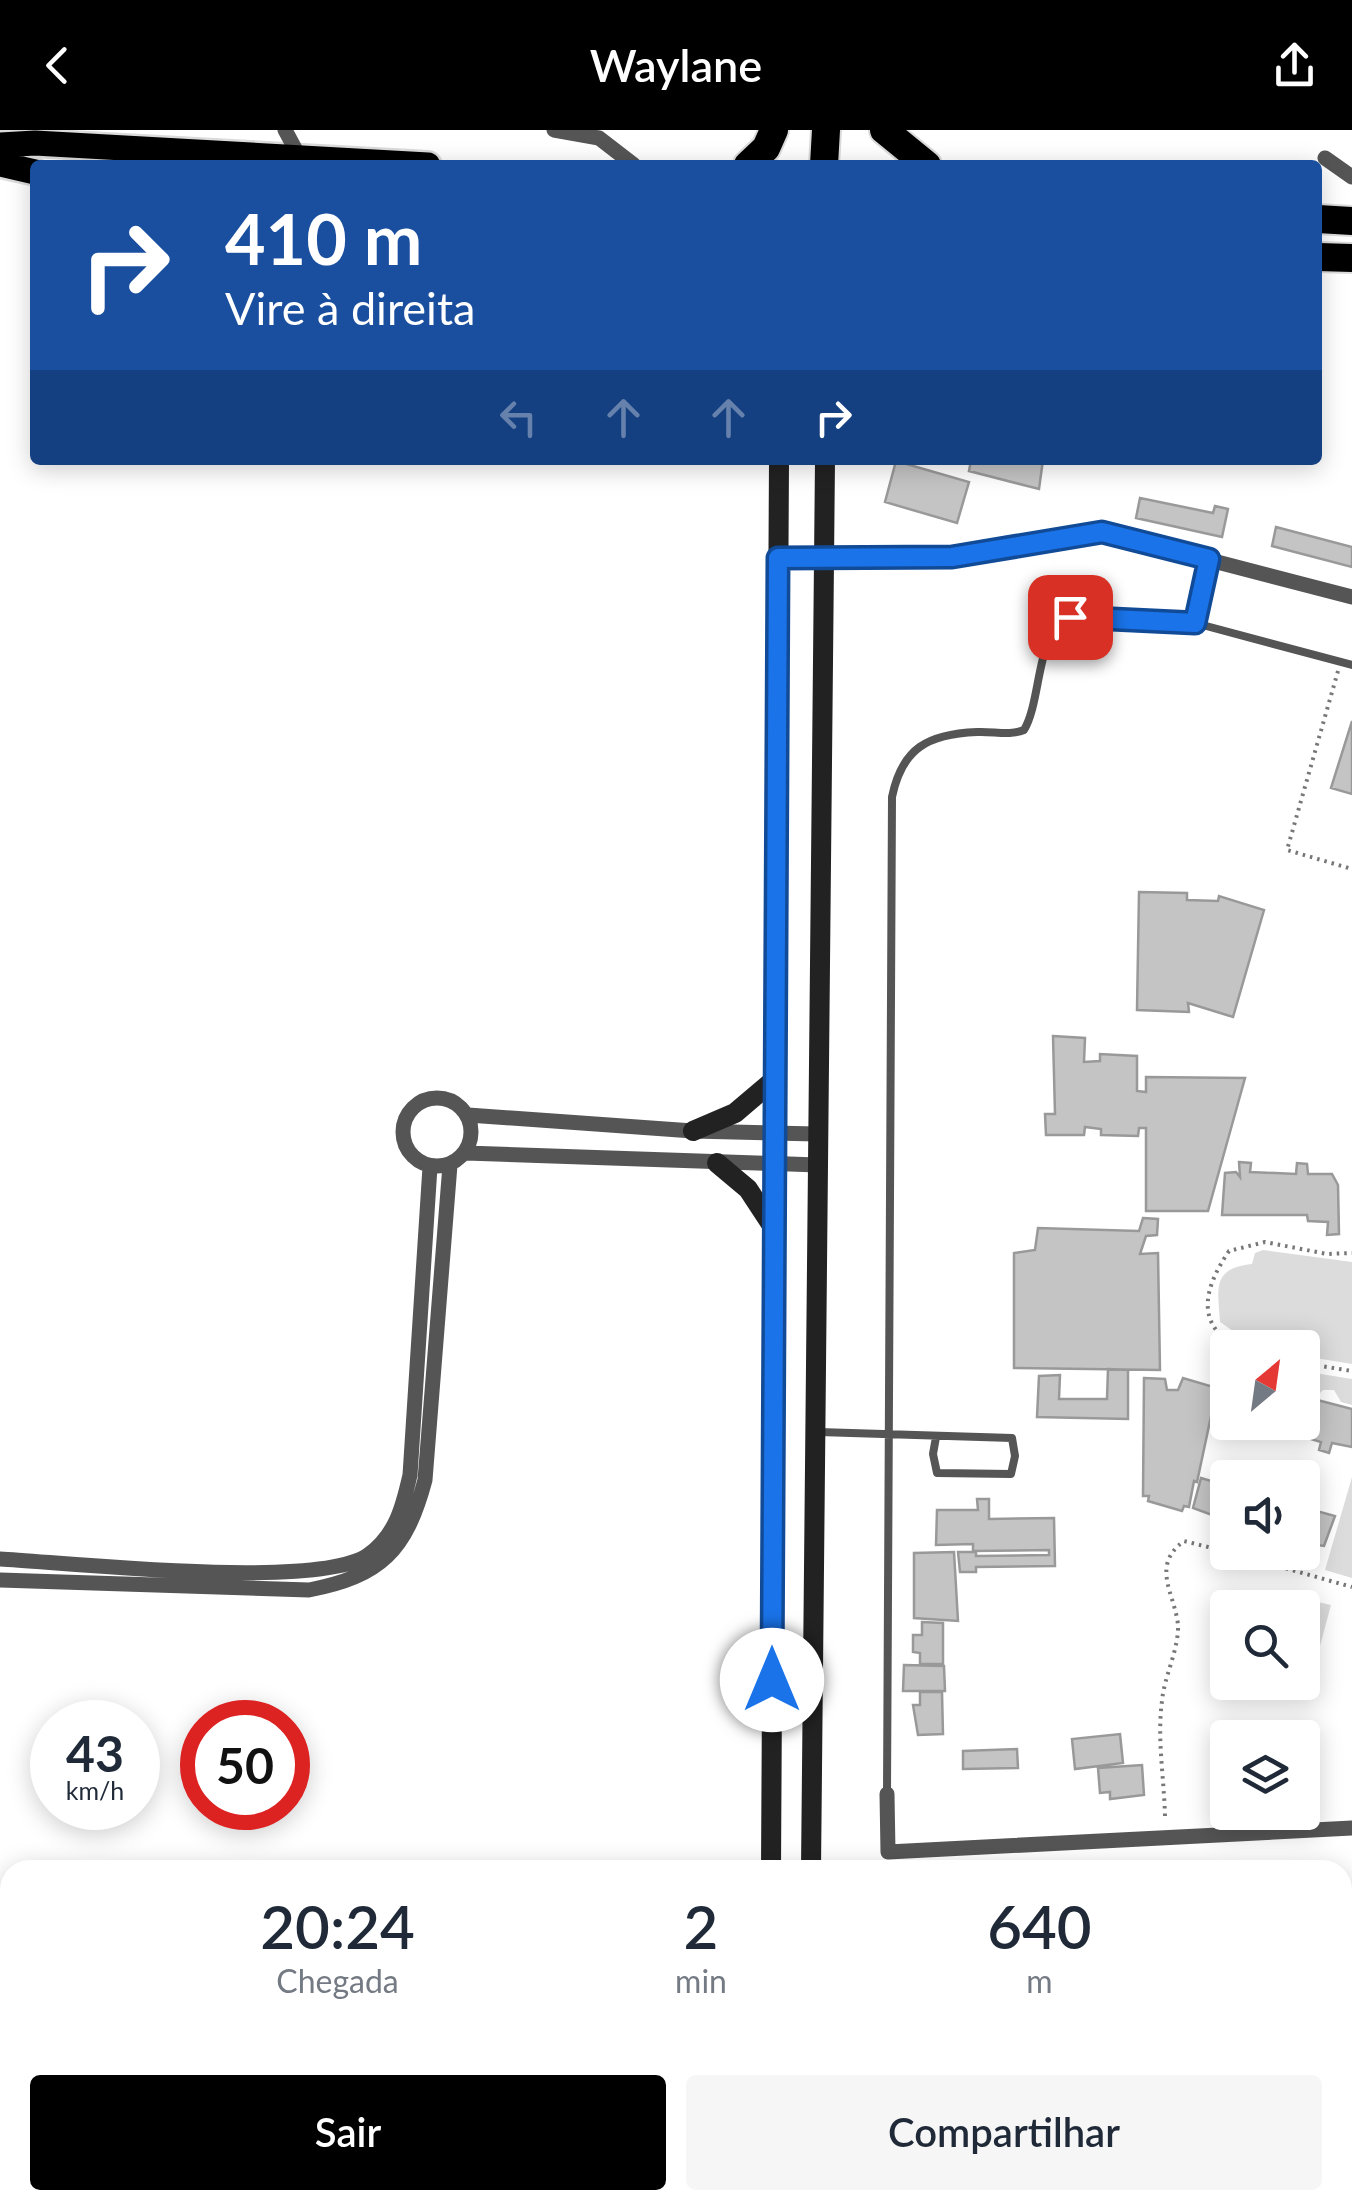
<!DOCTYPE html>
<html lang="pt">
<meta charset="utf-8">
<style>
body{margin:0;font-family:Lato,sans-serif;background:#f6f6f7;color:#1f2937;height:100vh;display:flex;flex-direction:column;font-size:38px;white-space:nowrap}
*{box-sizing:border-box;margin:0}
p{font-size:32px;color:#747a83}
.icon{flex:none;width:55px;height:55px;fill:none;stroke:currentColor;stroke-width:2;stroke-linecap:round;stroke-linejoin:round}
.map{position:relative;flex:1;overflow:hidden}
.drawer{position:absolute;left:0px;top:1730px;width:1352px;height:350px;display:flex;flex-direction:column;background:#fff;border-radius:30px 30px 0 0;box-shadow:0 5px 25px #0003}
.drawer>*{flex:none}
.banner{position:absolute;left:30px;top:30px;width:1292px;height:305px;border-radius:10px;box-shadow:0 5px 25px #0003;background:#1a4fa0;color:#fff;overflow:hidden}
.needle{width:65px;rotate:29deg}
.buttons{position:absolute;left:1210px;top:1200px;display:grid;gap:20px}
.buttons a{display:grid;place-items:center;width:110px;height:110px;border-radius:10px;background:#fff;box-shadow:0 5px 25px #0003;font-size:50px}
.speed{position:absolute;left:30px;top:1570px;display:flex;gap:20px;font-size:50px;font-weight:700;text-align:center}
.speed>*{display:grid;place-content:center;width:130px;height:130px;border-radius:50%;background:#fff;box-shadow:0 5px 25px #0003;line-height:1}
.speed small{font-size:25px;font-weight:400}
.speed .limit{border:15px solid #d22;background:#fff;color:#111}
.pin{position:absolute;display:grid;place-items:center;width:85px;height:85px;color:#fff;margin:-42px;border-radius:20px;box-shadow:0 5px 15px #0006}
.me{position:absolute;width:110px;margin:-55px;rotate:0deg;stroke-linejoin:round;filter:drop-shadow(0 0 8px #0008)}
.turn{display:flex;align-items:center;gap:35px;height:210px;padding:0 30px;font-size:45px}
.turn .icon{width:130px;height:130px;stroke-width:2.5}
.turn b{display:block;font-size:70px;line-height:85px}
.lanes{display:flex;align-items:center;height:95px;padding:0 30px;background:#0003;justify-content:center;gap:50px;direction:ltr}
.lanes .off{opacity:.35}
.eta{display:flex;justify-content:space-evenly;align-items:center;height:170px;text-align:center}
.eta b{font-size:60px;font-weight:600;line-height:70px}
.primary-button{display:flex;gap:20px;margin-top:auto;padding:20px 30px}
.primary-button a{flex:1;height:115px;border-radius:10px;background:#000;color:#fff;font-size:40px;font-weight:600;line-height:115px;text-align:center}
.primary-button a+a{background:#f6f6f7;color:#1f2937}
header{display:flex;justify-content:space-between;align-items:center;height:130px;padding:0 30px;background:#000;color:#fff;font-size:45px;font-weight:600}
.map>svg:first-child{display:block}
.green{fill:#dcdcdc}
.building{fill:#c4c4c4;stroke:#999;stroke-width:2.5}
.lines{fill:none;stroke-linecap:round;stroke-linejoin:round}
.primary-casing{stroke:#dbdbdb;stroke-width:30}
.highway-casing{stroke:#dbdbdb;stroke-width:32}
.path{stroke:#777;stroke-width:4;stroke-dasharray:2.5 5;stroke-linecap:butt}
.lane{stroke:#555;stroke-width:8}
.street{stroke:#555;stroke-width:15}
.secondary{stroke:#222;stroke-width:20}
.primary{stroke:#000;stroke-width:25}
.highway{stroke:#000;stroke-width:28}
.route-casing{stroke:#114b97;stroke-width:25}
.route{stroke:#1a73e8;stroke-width:18}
</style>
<header><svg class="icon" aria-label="back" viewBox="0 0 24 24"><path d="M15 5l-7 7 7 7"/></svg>Waylane<svg class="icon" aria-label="share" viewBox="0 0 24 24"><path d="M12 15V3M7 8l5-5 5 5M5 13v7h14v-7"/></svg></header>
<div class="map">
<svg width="1352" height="2080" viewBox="0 0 1352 2080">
<rect width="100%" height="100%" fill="#fff"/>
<path class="green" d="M1263,1120L1352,1132V1234L1303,1226L1302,1218L1256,1217L1220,1192C1218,1160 1211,1138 1252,1134L1255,1123Z
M1302,1241L1352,1249V1275L1341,1272L1334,1260H1323L1316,1267L1303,1263Z
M1352,1347V1448L1325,1440Z
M1292,1466L1331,1475L1313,1542L1303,1539L1302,1478L1289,1477Z"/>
<path class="building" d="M971,330H1043L1039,359L969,341Z
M896,331L969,352L957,393L885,372Z
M1140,368L1213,383L1215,376L1228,379L1222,407L1136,388Z
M1276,397L1352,417V437L1272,416Z
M1352,591V664L1331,658Z
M1139,762L1187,763V770L1218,771L1219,766L1264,780L1233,887L1188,873L1189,882L1137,880Z
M1053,906L1085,908L1084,932L1100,931V924L1137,926V961L1146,962V947L1245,948L1208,1081H1146V998H1139L1138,1006L1101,1005V999L1085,997L1084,1005H1046L1045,984H1055Z
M1239,1032L1251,1033L1250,1042L1296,1044L1297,1033L1307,1034L1308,1044H1332L1338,1055L1339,1104L1327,1105L1328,1092L1308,1091L1307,1085H1222L1225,1043L1236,1042L1240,1047Z
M1143,1088L1158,1089L1157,1105L1146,1106L1140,1124L1158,1123L1160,1240L1014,1238V1123L1035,1120L1038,1098L1139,1101Z
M1108,1239L1128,1240V1289L1037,1287L1039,1246L1060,1245L1059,1269H1107Z
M1144,1248L1165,1249L1167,1260H1178L1183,1248L1217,1258L1197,1352L1194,1351L1189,1377L1184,1376L1182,1381L1148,1371L1149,1366H1143Z
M1302,1266L1352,1279V1317L1332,1313L1329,1323L1319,1320L1321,1312L1258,1293L1256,1303L1246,1301L1248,1292H1302Z
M1201,1348L1228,1356V1395L1213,1391L1215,1386L1193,1378Z
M977,1369H989V1389L1054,1388L1055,1436L976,1437V1442H960L958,1422H976V1426L1049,1425V1420L973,1421V1414L936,1415L937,1380H978Z
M1302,1377L1335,1386L1324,1416L1302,1413Z
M954,1422L958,1491L914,1488V1423Z
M922,1492L943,1493V1534H920V1523L913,1522V1505H922Z
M904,1535L944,1536L945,1561H903Z
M920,1562H942L943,1604L918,1605L913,1575H920Z
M1120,1604L1123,1633L1075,1639L1072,1609Z
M1017,1619L1018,1638L963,1639V1621Z
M1142,1635L1144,1665L1110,1669V1662L1100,1663L1098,1638Z
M255,2070H306V2080H256Z
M459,2070L460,2080H426L425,2071Z
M558,2070H623V2080H559Z
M713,2070H749V2080H713Z"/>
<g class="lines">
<g class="primary-casing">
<path id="primary" d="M0,15L35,13L428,35
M0,34L35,42"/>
</g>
<g class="highway-casing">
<path id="highway" d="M884,0L927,35
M748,35L766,18L774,0
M824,35L826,0
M1318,89L1352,91
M1318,127L1352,128"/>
</g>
<path class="path" d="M1338,541L1287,720L1352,739
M1239,1218C1192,1194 1206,1155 1229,1121L1265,1112L1327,1124L1352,1123
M1302,1233L1352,1241
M1228,1422L1352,1457
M1165,1686C1164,1647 1157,1609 1162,1571C1164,1547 1179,1519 1178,1495C1175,1464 1150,1436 1184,1411L1228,1422"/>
<path class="lane" d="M1195,493L1209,429
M819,1302L1012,1308L1015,1326L1011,1344L937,1343L933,1324L936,1307
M887,1664L892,667C902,618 928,604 977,602C993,601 1010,606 1024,600C1042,571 1036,497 1070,487L1195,493L1352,535"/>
<path class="street" d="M285,0L299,26
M554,0L599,8L634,35
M1325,28L1352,47
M778,427H953L1102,402L1352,467
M403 1002a34 34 0 1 1 68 0a34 34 0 1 1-68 0Z
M468,985L693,1001L816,1004
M466,1023L817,1035
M0,1429C72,1433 318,1460 368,1425C396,1405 403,1376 410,1345L430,1037
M0,1450L309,1460C381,1446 406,1421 425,1350L450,1035
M887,1664L888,1722L1352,1698
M208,2070L209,2080"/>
<path class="secondary" d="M693,1001L735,983L774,950
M717,1033L748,1059L771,1094
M771,1740L779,330
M811,1740L825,330
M1342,1860L1352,1859
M0,1960L10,1959
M1162,2080L1163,2070"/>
<use href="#primary" class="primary"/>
<use href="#highway" class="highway"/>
</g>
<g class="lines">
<g class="route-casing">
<path id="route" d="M772,1550L778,428L952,427L1102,402L1209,429L1195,493L1070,487"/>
</g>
<use href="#route" class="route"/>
</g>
</svg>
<div class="buttons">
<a><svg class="needle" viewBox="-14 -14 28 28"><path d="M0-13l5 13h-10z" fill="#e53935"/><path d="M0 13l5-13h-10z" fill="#747a83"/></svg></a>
<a><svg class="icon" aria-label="sound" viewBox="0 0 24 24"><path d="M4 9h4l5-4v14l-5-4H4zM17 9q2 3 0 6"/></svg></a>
<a><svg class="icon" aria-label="search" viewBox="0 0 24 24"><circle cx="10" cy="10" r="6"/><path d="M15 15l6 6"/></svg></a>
<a><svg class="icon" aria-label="layers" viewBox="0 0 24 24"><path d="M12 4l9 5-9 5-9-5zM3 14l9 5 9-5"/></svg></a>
</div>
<div class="speed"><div>43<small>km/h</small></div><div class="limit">50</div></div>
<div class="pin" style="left:1070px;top:487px;background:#d93025"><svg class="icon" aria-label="arrive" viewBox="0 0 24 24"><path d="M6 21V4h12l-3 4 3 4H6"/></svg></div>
<svg class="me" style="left:772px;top:1550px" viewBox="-20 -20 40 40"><circle r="19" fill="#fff"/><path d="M0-13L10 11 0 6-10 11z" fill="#1a73e8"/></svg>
<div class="banner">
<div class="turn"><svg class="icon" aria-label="right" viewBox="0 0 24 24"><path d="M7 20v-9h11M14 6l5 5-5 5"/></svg><div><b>410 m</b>Vire à direita</div></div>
<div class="lanes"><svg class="icon off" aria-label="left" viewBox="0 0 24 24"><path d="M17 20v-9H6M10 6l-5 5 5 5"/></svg><svg class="icon off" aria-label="ahead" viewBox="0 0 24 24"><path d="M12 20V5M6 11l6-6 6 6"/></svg><svg class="icon off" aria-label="ahead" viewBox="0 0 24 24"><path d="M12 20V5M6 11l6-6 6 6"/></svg><svg class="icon" aria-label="right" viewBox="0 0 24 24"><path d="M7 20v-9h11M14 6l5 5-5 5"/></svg></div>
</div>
<section class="drawer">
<div class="eta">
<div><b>20:24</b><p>Chegada</p></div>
<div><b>2</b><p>min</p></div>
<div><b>640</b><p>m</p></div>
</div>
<div class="primary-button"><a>Sair</a><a>Compartilhar</a></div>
</section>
</div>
